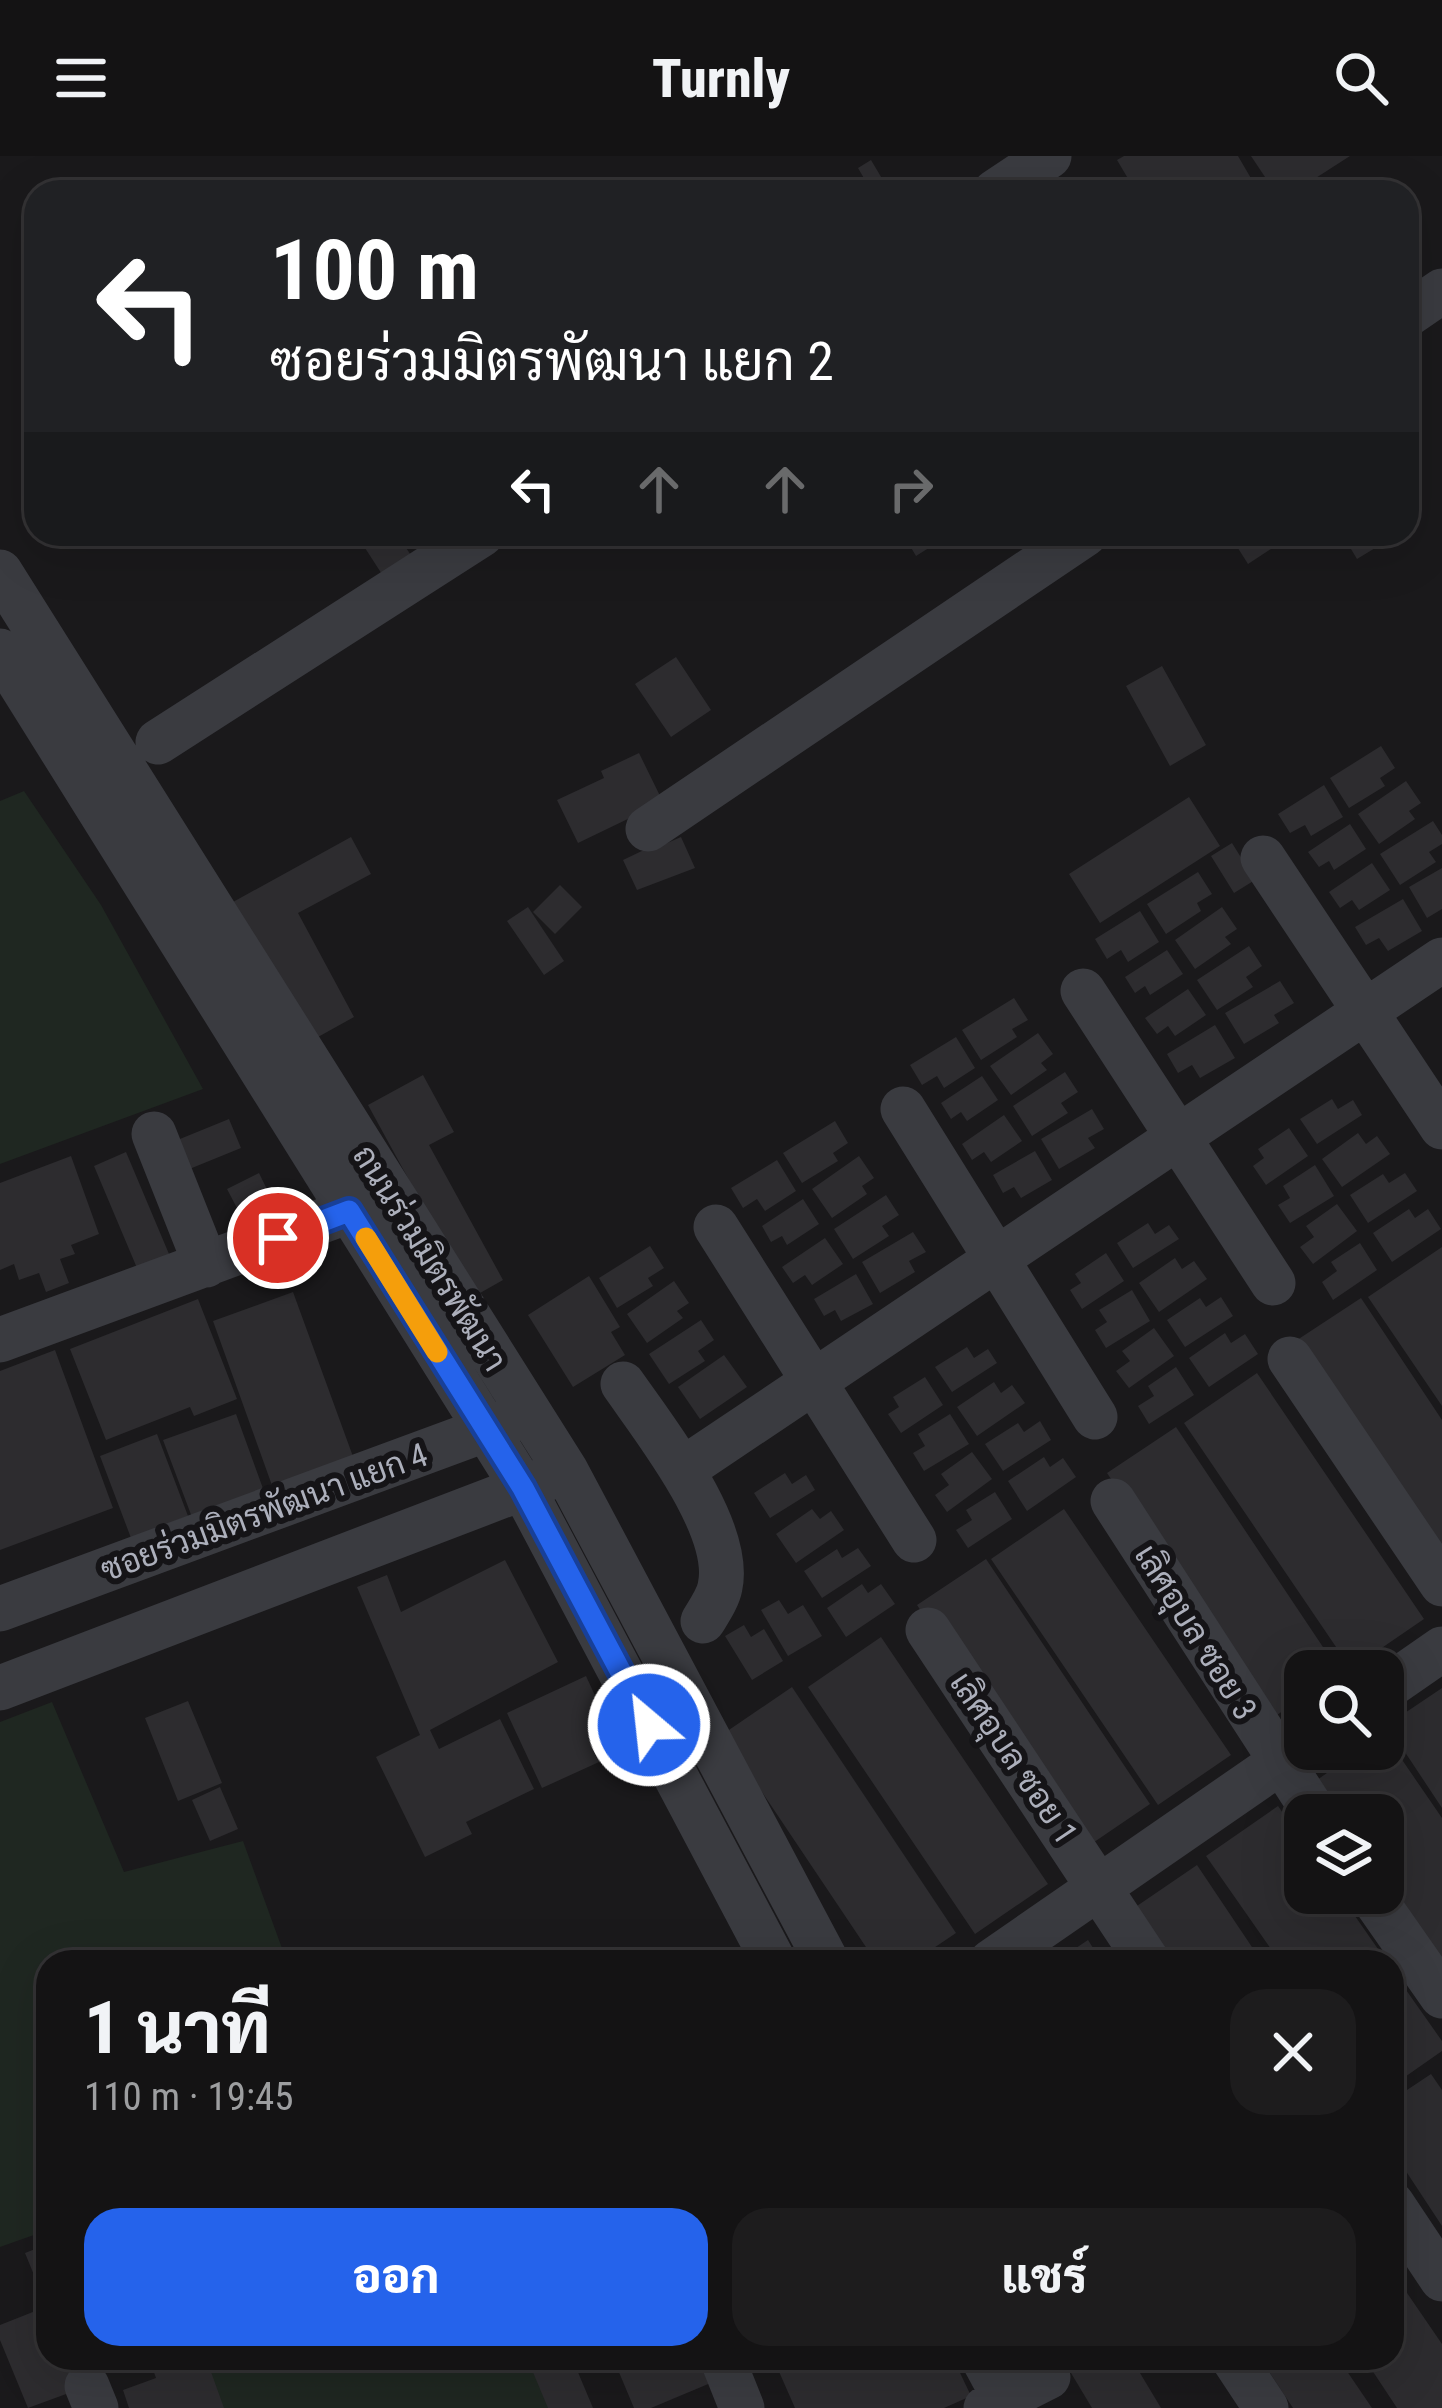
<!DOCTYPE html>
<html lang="th">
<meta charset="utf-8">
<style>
body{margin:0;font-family:"Roboto Condensed",Sarabun,sans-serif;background:#1d1c1d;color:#f1f3f6;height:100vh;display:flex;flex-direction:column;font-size:45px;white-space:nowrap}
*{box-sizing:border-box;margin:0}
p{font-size:39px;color:#9d9ea0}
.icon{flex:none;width:66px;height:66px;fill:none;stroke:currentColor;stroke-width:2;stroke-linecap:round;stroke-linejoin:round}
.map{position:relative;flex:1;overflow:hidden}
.sheet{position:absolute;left:36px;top:1794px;width:1368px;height:420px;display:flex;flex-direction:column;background:#141314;border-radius:36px;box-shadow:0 12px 48px #0002,0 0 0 3px #333234}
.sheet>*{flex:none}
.top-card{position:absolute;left:24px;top:24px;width:1395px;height:366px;border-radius:36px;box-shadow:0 12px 48px #0002,0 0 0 3px #333234;background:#202124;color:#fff;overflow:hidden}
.fabs{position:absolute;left:1284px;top:1494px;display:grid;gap:24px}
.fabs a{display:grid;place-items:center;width:120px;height:120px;border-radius:24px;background:#141314;box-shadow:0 12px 48px #0002,0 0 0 3px #333234;font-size:60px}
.pin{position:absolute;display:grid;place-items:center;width:102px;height:102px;color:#fff;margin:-51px;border:6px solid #fff;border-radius:50%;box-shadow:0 3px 12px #0007}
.me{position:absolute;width:132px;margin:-66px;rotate:332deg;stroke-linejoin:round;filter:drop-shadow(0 0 9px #0008)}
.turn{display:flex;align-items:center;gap:42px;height:252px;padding:0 48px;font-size:54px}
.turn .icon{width:156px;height:156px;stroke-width:2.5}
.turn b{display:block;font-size:84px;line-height:102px}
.lanes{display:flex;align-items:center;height:114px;padding:0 48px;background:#0003;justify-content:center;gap:60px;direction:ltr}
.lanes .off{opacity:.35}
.round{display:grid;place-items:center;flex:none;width:126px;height:126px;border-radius:36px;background:#1d1c1d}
.overview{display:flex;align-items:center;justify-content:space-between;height:204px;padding:0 48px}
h1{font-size:72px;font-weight:800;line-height:90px}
.button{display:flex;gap:24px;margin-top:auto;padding:24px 48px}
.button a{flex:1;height:138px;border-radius:36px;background:#2563eb;color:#fff;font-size:48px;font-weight:800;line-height:138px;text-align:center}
.button a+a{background:#1d1c1d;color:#f1f3f6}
header{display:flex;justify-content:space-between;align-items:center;height:156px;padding:0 48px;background:#141314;font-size:54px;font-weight:800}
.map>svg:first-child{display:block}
.green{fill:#1f2721}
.building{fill:#2d2c2f}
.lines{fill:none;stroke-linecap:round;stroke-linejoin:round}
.minor{stroke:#3a3b40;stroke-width:45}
.route-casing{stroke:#184099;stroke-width:30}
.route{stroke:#2563eb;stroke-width:21}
.slow{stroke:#f59e0b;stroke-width:21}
.labels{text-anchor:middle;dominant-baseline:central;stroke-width:12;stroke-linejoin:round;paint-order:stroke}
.street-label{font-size:33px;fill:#acafbb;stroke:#151417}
</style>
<header><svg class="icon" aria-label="menu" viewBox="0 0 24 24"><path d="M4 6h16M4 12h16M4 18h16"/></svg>Turnly<svg class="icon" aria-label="search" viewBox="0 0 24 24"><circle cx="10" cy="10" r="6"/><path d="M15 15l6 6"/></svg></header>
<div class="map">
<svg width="1442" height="2252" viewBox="0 0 1442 2252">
<rect width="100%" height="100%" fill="#1a191b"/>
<path class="green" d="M24,635L101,749L203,933L0,1008V645Z
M52,1546L124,1716L243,1685L287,1806H48V2074L0,2091V1566Z
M190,2202H530L550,2252H209Z"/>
<path class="building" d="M1124,0H1238L1259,36H1136L1117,4Z
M1251,0H1350L1294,36H1275Z
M871,4L890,36H872L858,12Z
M356,378H397L416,407L387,426Z
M903,378H951L916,400Z
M1229,378H1278L1283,385L1248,408Z
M1342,378H1386L1390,383L1357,403Z
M676,501L711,554L671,581L635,528Z
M1162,510L1206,589L1170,610L1126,530Z
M1381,590L1395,612L1380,622L1385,630L1349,652L1330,622Z
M639,597L663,646L578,687L557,644L604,622L601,615Z
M1406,625L1421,647L1409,655L1415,663L1379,688L1358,658Z
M1324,629L1343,661L1311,680L1305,669L1290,677L1278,658Z
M1189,641L1220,690L1100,767L1069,718Z
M1433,665L1442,679V688L1429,696L1436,706L1400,729L1380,698Z
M1350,668L1366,693L1334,714L1329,705L1319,711L1308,696Z
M661,678L665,688L681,681L695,712L637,734L623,704L646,693Z
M351,681L371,718L298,757L354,861L309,886L233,746Z
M1232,687L1255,724L1234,737L1211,700Z
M1372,707L1390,734L1359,754L1352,744L1340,752L1329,736Z
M1442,712V753L1427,762L1409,731Z
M1198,716L1212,738L1197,747L1201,755L1166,778L1147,748Z
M560,729L582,751L555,778L533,756Z
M1403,743L1422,775L1388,795L1379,782L1366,789L1355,771Z
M528,751L564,805L544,819L507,765Z
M1222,751L1237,773L1225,781L1231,788L1195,813L1175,784Z
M1140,755L1159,786L1128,806L1121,794L1107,803L1095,783Z
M1249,790L1262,810L1246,821L1253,831L1217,854L1197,824Z
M1167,794L1183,818L1150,839L1145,830L1135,837L1125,821Z
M1280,825L1294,847L1274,859L1279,867L1244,888L1225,857Z
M1188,833L1206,859L1175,880L1168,870L1157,878L1145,862Z
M1014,842L1028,864L1012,873L1017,881L981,904L962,874Z
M1215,869L1235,902L1200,922L1192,909L1178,917L1167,898Z
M1038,877L1053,898L1041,907L1047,914L1011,939L990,910Z
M956,881L975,912L944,932L937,920L922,929L910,909Z
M1065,916L1078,936L1061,947L1068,957L1032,980L1013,950Z
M423,919L454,976L429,989L503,1124L473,1141L368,949Z
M982,920L998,944L967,965L961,956L951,963L941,947Z
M1332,943L1338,953L1353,944L1362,959L1317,988L1300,963Z
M1092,953L1104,973L1088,982L1095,992L1059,1013L1041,983Z
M1004,959L1022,985L991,1006L984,996L972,1004L962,988Z
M229,963L241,992L187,1014L175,985Z
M835,965L848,987L833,997L838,1005L802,1027L783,997Z
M1289,972L1308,1000L1266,1029L1253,1010L1264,1002L1258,993Z
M1358,977L1366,988L1377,980L1390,998L1342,1031L1322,1003Z
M1035,995L1052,1024L1021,1042L1014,1031L1003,1037L993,1019Z
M126,996L169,1098L137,1112L94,1010Z
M71,1000L99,1078L71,1089L75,1098L60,1103L69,1127L46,1136L39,1117L19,1124L14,1108L0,1114V1027Z
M859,1000L874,1022L862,1030L867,1038L832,1062L812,1033Z
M777,1004L796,1035L765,1055L757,1043L743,1052L731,1032Z
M1315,1009L1334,1040L1290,1067L1278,1049L1290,1042L1283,1030Z
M259,1017L280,1060L249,1075L227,1033Z
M1405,1017L1417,1035L1368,1067L1350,1039L1383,1018L1389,1027Z
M886,1039L899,1059L882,1070L889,1080L853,1103L834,1073Z
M803,1043L819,1068L787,1089L782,1080L771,1086L762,1070Z
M1337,1048L1357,1075L1313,1108L1300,1091L1314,1081L1306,1070Z
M1409,1053L1415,1062L1428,1053L1441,1073L1392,1106L1373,1077Z
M1148,1067L1155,1078L1169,1069L1179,1083L1133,1112L1117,1087Z
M913,1076L926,1096L909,1105L915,1116L880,1137L862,1106Z
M825,1082L843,1108L812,1129L805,1119L793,1127L782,1111Z
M1360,1087L1377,1114L1333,1144L1322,1126L1337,1115L1331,1106Z
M650,1090L664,1112L648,1122L653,1130L617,1152L599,1122Z
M1442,1091V1250L1368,1141Z
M1106,1097L1124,1125L1082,1153L1070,1134L1081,1127L1075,1118Z
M1175,1102L1182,1113L1194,1105L1207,1123L1159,1156L1139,1127Z
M856,1118L873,1148L841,1165L835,1154L824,1160L814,1143Z
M589,1120L620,1171L611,1176L625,1199L573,1231L528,1159Z
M674,1125L689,1147L677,1155L683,1162L647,1187L627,1158Z
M1132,1134L1150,1165L1106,1192L1095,1174L1107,1166L1099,1154Z
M293,1136L355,1306L274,1335L213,1165Z
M1221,1141L1233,1160L1185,1191L1167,1164L1200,1142L1206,1151Z
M1361,1142L1442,1264V1413L1291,1188Z
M198,1143L237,1243L194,1260L190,1251L106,1284L70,1193Z
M701,1164L714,1184L698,1195L705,1205L669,1228L649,1198Z
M1154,1172L1174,1200L1129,1232L1116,1215L1130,1205L1122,1195Z
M1225,1177L1231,1187L1245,1178L1258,1198L1209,1231L1189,1202Z
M967,1191L974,1202L988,1193L997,1207L952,1236L935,1211Z
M55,1194L113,1352L0,1394V1215Z
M724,1199L747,1231L700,1263L678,1231Z
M1176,1211L1194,1239L1149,1268L1138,1250L1154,1240L1148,1230Z
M1257,1217L1424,1463L1351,1513L1184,1267Z
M925,1221L943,1249L901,1277L888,1258L899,1251L893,1241Z
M994,1226L1001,1237L1012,1229L1025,1247L977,1280L957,1251Z
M236,1258L265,1338L193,1364L163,1284Z
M950,1258L969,1288L924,1315L913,1297L925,1290L918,1278Z
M1040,1265L1051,1284L1003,1315L985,1288L1018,1267L1024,1276Z
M1176,1271L1339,1515H1305V1540L1271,1563L1107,1317Z
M157,1278L188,1360L131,1382L100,1300Z
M972,1296L992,1323L947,1356L935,1339L949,1329L941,1318Z
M1044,1301L1050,1311L1063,1302L1076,1321L1027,1355L1008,1325Z
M785,1317L792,1328L806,1319L815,1334L770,1362L754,1337Z
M995,1336L1012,1363L968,1392L956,1374L972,1364L966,1354Z
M812,1353L820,1363L831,1355L844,1374L796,1407L776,1378Z
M1064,1353L1231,1599L1158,1649L991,1403Z
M858,1392L871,1410L822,1442L804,1415L837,1393L842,1402Z
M986,1403L1150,1648L1081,1695L917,1449Z
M505,1404L558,1506L430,1574L439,1593L500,1563L534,1633L466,1666L472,1678L425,1701L376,1601L420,1579L357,1431L387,1419L401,1456Z
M862,1428L868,1437L881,1428L895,1448L846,1481L827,1452Z
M779,1444L788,1458L803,1449L822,1480L788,1500L761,1454Z
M744,1469L751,1481L764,1473L783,1505L752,1524L725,1480Z
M881,1481L1048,1728L975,1778L808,1531Z
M586,1520L621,1596L542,1632L507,1557Z
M792,1531L956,1777L913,1806H876L723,1578Z
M1442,1532V1652L1387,1569Z
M188,1545L222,1627L178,1645L145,1562Z
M1383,1576L1442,1662V1805L1383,1720V1659H1341L1317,1624L1361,1593H1383Z
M220,1631L238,1673L210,1685L192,1644Z
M1278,1650L1305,1689V1737H1339L1387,1806H1280L1206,1700Z
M1197,1709L1262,1806H1171L1134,1752Z
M1088,1784L1102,1806H1055Z
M1392,1814L1442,1885V1895L1392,1930Z
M1431,1918L1442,1934V2070L1392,1994V1944Z
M48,2088V2133L41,2136L25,2097Z
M1392,2115L1442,2188V2252H1397L1364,2202H1392Z
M43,2152L48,2164V2202H64L77,2234L28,2252L0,2184V2169Z
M149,2202H206L224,2252H129L123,2234L156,2222Z
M527,2202H572L593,2252H548Z
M613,2202H703L713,2226L651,2252H634Z
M773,2202H953L971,2240L944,2252H795Z
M1062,2202H1131L1161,2252H1092Z
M1260,2202H1338L1372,2252H1293Z"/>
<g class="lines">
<path class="minor" d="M995,36L1049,0
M1407,159L1442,135
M0,416L566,1315L827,1806
M0,495L523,1332L774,1806
M158,586L482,378
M648,673L1085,378
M1263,702L1442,971
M1083,835L1273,1127
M903,953L1095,1261
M154,978L206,1109
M716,1071L914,1384
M0,1184L349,1055
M1290,1203L1442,1428
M623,1228C655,1274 733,1372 720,1431C718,1442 709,1455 703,1465
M682,1314L1442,804
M1113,1345L1316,1659
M0,1453L514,1263
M928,1474L1148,1806
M0,1532L546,1323
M1383,1534L1442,1493
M1370,1737L1442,1840
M991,1806L1305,1589
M1392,2048L1442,2123
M722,2202L742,2252
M983,2202L1010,2252
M1233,2202L1266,2252
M87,2230L96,2252
M986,2252L1048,2221"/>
</g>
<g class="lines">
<g class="route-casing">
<path id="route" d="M278,1082L349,1055L523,1332L649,1569"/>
</g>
<use href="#route" class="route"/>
<path class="slow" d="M366,1082L437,1196"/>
</g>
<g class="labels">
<g class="street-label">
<text transform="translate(430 1102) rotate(58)">ถนนร่วมมิตรพัฒนา</text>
<text transform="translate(264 1356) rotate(-20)">ซอยร่วมมิตรพัฒนา แยก 4</text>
<text transform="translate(1196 1476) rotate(58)">เลิศอุบล ซอย 3</text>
<text transform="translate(1014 1602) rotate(56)">เลิศอุบล ซอย 1</text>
</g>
</g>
</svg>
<div class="fabs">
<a><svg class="icon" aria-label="search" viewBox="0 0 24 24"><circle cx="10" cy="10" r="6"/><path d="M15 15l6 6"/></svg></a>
<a><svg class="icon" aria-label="layers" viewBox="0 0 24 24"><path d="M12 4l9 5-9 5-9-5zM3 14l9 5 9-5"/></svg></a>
</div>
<div class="pin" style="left:278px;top:1082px;background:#d93025"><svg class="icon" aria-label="arrive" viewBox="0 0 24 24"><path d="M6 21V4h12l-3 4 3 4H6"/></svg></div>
<svg class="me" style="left:649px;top:1569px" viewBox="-20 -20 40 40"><circle r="17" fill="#2563eb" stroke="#fff" stroke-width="3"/><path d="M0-11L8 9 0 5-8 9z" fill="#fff"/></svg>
<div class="top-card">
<div class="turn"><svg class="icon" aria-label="left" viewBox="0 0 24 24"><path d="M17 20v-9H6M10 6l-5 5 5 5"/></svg><div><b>100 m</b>ซอยร่วมมิตรพัฒนา แยก 2</div></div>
<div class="lanes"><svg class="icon" aria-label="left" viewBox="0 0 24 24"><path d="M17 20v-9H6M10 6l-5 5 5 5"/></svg><svg class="icon off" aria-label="ahead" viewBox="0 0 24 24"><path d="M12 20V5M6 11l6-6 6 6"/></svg><svg class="icon off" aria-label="ahead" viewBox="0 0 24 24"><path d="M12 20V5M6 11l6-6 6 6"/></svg><svg class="icon off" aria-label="right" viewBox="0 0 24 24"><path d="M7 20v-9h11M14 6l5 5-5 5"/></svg></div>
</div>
<section class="sheet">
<div class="overview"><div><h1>1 นาที</h1><p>110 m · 19:45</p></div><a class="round"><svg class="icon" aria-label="close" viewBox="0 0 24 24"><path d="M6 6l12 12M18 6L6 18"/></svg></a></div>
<div class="button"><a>ออก</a><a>แชร์</a></div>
</section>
</div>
